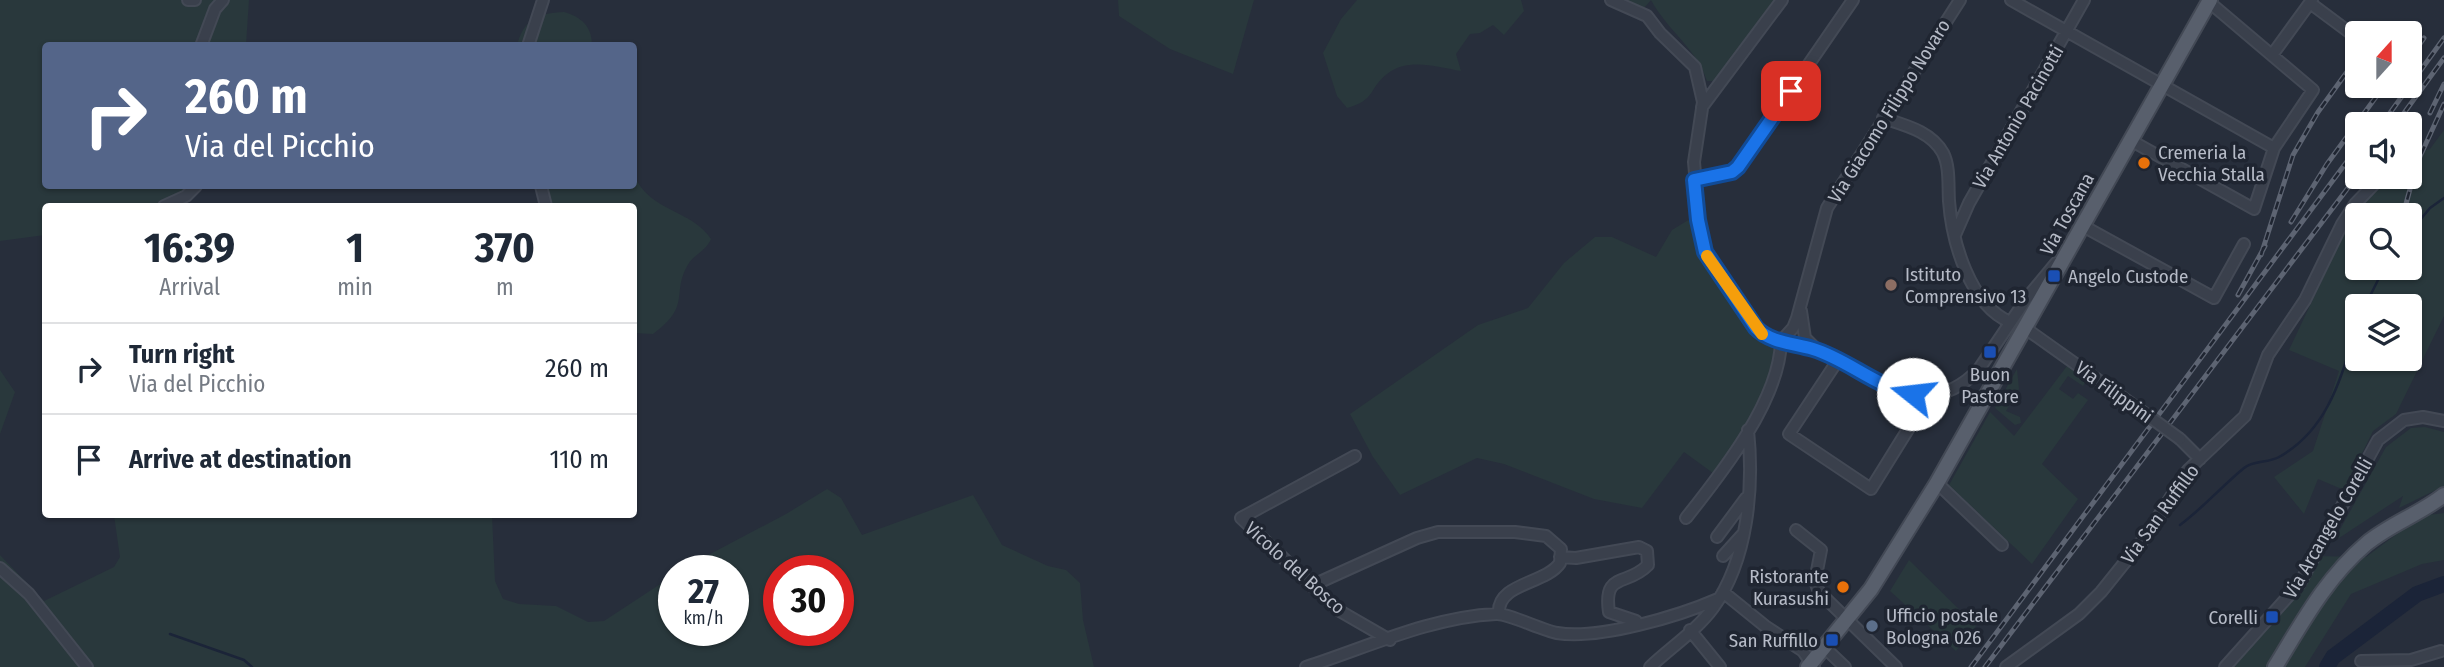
<!DOCTYPE html>
<style>
body{margin:0;font-family:"Fira Sans Condensed",sans-serif;background:#f6f6f7;color:#1f2937;height:100vh;display:flex;flex-direction:column;font-size:26px;white-space:nowrap}
*{box-sizing:border-box;margin:0}
p{font-size:23px;color:#747a83}
.icon{flex:none;width:38px;height:38px;fill:none;stroke:currentColor;stroke-width:2;stroke-linecap:round;stroke-linejoin:round}
.map{position:relative;flex:1;overflow:hidden}
.side{position:absolute;left:42px;top:203px;width:595px;height:315px;display:flex;flex-direction:column;background:#fff;border-radius:7px;box-shadow:0 2px 5px #0004}
.side>*{flex:none}
.guide{position:absolute;left:42px;top:42px;width:595px;height:147px;border-radius:7px;box-shadow:0 2px 5px #0004;background:#546589;color:#fff;overflow:hidden}
.needle{width:46px;rotate:21deg}
.buttons{position:absolute;left:2345px;top:21px;display:grid;gap:14px}
.buttons a{display:grid;place-items:center;width:77px;height:77px;border-radius:7px;background:#fff;box-shadow:0 2px 5px #0004;font-size:35px}
.speed{position:absolute;left:658px;top:555px;display:flex;gap:14px;font-size:35px;font-weight:700;text-align:center}
.speed>*{display:grid;place-content:center;width:91px;height:91px;border-radius:50%;background:#fff;box-shadow:0 2px 5px #0004;line-height:1}
.speed small{font-size:18px;font-weight:400}
.speed .limit{border:10px solid #d22;background:#fff;color:#111}
.pin{position:absolute;display:grid;place-items:center;width:60px;height:60px;color:#fff;margin:-30px;border-radius:14px;box-shadow:0 4px 10px #0006}
.me{position:absolute;width:77px;margin:-38px;rotate:286deg;stroke-linejoin:round;filter:drop-shadow(0 0 5px #0008)}
.turn{display:flex;align-items:center;gap:24px;height:147px;padding:0 28px;font-size:32px}
.turn .icon{width:91px;height:91px;stroke-width:2.5}
.turn b{display:block;font-size:49px;line-height:60px}
.eta{display:flex;justify-content:space-evenly;align-items:center;height:119px;text-align:center}
.eta b{font-size:42px;font-weight:700;line-height:49px}
ul{padding:0;list-style:none}
li{display:flex;align-items:center;gap:21px;height:91px;padding:0 28px;border-top:2px solid #e0e1e3}
li div{flex:1}
li b{display:block;font-size:26px}
li em{font-style:normal}
.map>svg:first-child{display:block}
.green{fill:#29383c;fill-rule:evenodd}
.lines{fill:none;stroke-linecap:round;stroke-linejoin:round}
.stream{stroke:#1b2438;stroke-width:2.5}
.river{stroke:#1b2438;stroke-width:16}
.minor-casing{stroke:#434955;stroke-width:14}
.major-casing{stroke:#434955;stroke-width:18}
.minor{stroke:#3a404c;stroke-width:10}
.major{stroke:#585f6c;stroke-width:14}
.rail-casing{stroke:#5d6472;stroke-width:5}
.rail{stroke:#1f2531;stroke-width:2.5;stroke-dasharray:8;stroke-linecap:butt}
.minor-bridge-casing{stroke:#434955;stroke-width:14;stroke-linecap:butt}
.minor-bridge{stroke:#3a404c;stroke-width:10}
.route-casing{stroke:#114b97;stroke-width:18}
.route{stroke:#1a73e8;stroke-width:12}
.slow{stroke:#f59e0b;stroke-width:12}
.food-dot{fill:#e8710a;stroke:#1f2531;stroke-width:2.5}
.transit-dot{fill:#1a4fb4;stroke:#1f2531;stroke-width:2.5}
.education-dot{fill:#8d6e63;stroke:#1f2531;stroke-width:2.5}
.service-dot{fill:#5c6f8a;stroke:#1f2531;stroke-width:2.5}
.labels{text-anchor:middle;dominant-baseline:central;stroke-width:7;stroke-linejoin:round;paint-order:stroke}
.street-label{font-size:19px;fill:#b6bbc7;stroke:#1f2531}
.poi-label{font-size:19px;fill:#b6bbc7;stroke:#1f2531;text-anchor:start}
</style>
<div class="map">
<svg width="2444" height="667" viewBox="0 0 2444 667">
<rect width="100%" height="100%" fill="#272e3b"/>
<path class="green" d="M0,0H249L246,45L46,46V186H198L170,206H46L45,235L0,241Z
M1118,0H1254L1233,74L1170,49L1119,16Z
M1357,0H1521L1524,11L1504,35L1493,25L1480,33L1470,34L1456,54L1461,71C1438,67 1408,57 1387,74C1368,89 1376,100 1347,108L1337,96L1323,53L1341,19Z
M1618,0H1780L1722,81H1707C1697,49 1667,30 1651,0L1643,9Z
M564,12C581,17 592,26 592,45L517,46C523,20 538,13 564,12Z
M2444,130V316L2396,414L2373,431L2344,490L2318,479L2304,514L2274,477L2313,451L2339,371L2289,350L2348,225L2360,206L2386,177H2410V155L2430,149ZM2357,215H2410V268H2357ZM2357,306H2410V359H2357Z
M634,174C647,211 693,210 711,239C706,251 696,253 689,263C670,293 693,305 653,334L634,333V206H542L537,186H634Z
M1690,219C1719,272 1737,315 1785,354L1760,403L1717,476L1684,452L1642,508L1594,499L1504,464L1477,458L1400,495L1373,457L1350,414L1478,325L1528,308L1564,263L1595,237H1612L1656,257L1672,230Z
M2067,366L2087,380L2083,386L2068,376L2059,389L2073,399L2078,393L2088,400L2042,464L2078,499L2032,564L1949,485L1990,412L2014,436Z
M2017,369L2019,389L2006,411L2020,417L2021,423L2015,425L1995,408Z
M0,370L15,392L0,434Z
M2425,427L2444,432V486L2399,508L2403,496L2333,542L2386,447L2411,428Z
M827,489L841,498L862,535L973,495L1002,545L1048,566L1066,570L1080,583L1083,620L1094,667H0V555L44,601L114,567L120,557L114,515H492L495,581L503,599L519,604L556,606L588,622L604,621L674,575V630H733V570H680L786,514ZM779,570H838V630H779Z
M2444,513V560L2422,564L2351,594L2305,667H2222L2253,635L2315,556L2366,557L2421,516Z
M1909,560L1976,626L1956,651L1890,591Z"/>
<g class="lines">
<path class="stream" d="M2410,232L2430,208L2444,198
M2365,306L2384,268
M2180,525C2204,507 2222,486 2244,468C2253,460 2269,463 2279,457C2329,429 2341,377 2357,326
M170,634L244,660L252,667"/>
<path class="river" d="M2327,667L2333,657L2417,594L2444,584"/>
<g class="minor-casing">
<path id="minor" d="M188,0H195
M1611,0L1647,16L1660,33L1695,67L1703,102L1694,162L1701,241L1711,263L1756,328C1773,345 1796,342 1817,350C1871,371 1924,428 1979,369L2027,298L2056,263
M2011,0L2274,148
M2310,3L2349,32
M201,46L215,9L223,0
M528,46L543,0
M2272,55L2312,0
M1702,107L1782,0
M1883,118C1904,125 1931,131 1943,153C1950,167 1948,185 1949,201C1952,242 1970,305 2010,322
M2130,140L2254,209L2274,148L2313,90L2209,2
M1694,180L1732,172L1738,167L1853,0
M541,186L546,206
M164,206L186,196L196,186
M2083,226L2214,298L2244,244
M1955,235L1969,203L2084,0
M1801,311L1805,338L1816,349
M2025,328L2136,407
M1781,341L1793,328L1797,318L1827,208L1960,0
M1838,360L1789,434L1871,489L1930,394
M2180,439L2200,459
M1355,456L1241,518L1338,610L1390,640
M1937,483L2002,545
M1686,518C1721,474 1780,400 1781,341
M1796,530L1821,550L1815,581L1819,592L1896,667
M1717,537L1746,498
M1723,556L1742,535
M1560,557L1576,558L1639,547L1647,551L1648,565C1627,587 1603,571 1609,612L1636,621L1637,624
M0,568L29,594L87,667
M1311,586L1417,538L1438,532H1515L1546,536L1561,549L1560,563C1546,584 1497,583 1499,613
M1723,592L1765,626L1803,651L1814,667
M1690,630L1720,667
M1825,648L1845,667
M2361,661L2411,660L2441,651
M1306,667C1368,647 1431,617 1496,614C1508,613 1541,630 1557,633C1599,640 1679,616 1718,599
M1650,667C1670,648 1697,630 1713,608C1748,560 1754,487 1748,430
M2006,667L2079,614L2101,592L2146,536L2188,470L2245,416L2268,355L2305,300L2342,224L2355,204L2381,177
M2225,667L2300,583L2378,440L2404,420L2423,417L2444,421"/>
</g>
<g class="major-casing">
<path id="major" d="M1808,667L1871,589L1937,483L2210,0
M2275,667C2302,623 2326,578 2366,544C2390,524 2420,514 2444,495"/>
</g>
<use href="#minor" class="minor"/>
<use href="#major" class="major"/>
<g class="rail-casing">
<path id="rail" d="M2375,33L2379,29
M2410,58L2424,38
M2430,113L2444,84
M2382,124L2444,38
M2396,124L2444,58
M2403,215L2417,163L2444,104
M2291,222L2327,164L2384,86
M2261,255L2293,155L2318,112L2357,58
M2238,295L2265,246
M1971,667L2357,148
M1985,667L2357,176"/>
</g>
<use href="#rail" class="rail"/>
<g class="minor-bridge-casing">
<path id="minor-bridge" d="M2136,407L2180,439"/>
</g>
<use href="#minor-bridge" class="minor-bridge"/>
</g>
<g class="lines">
<g class="route-casing">
<path id="route" d="M1791,91L1738,167L1732,172L1694,180L1698,220L1705,252L1756,328C1771,343 1793,343 1813,349C1849,360 1875,387 1913,394"/>
</g>
<use href="#route" class="route"/>
<path class="slow" d="M1707,256L1762,334"/>
</g>
<g class="food-dot">
<circle cx="2144" cy="163" r="7"/>
<circle cx="1843" cy="587" r="7"/>
</g>
<g class="transit-dot">
<rect x="2047" y="269" width="14" height="14" rx="3.5"/>
<rect x="1983" y="345" width="14" height="14" rx="3.5"/>
<rect x="2265" y="610" width="14" height="14" rx="3.5"/>
<rect x="1825" y="633" width="14" height="14" rx="3.5"/>
</g>
<circle class="education-dot" cx="1891" cy="285" r="7"/>
<circle class="service-dot" cx="1872" cy="626" r="7"/>
<g class="labels">
<g class="street-label">
<text transform="translate(1889 111) rotate(-58)">Via Giacomo Filippo Novaro</text>
<text transform="translate(2018 117) rotate(-60)">Via Antonio Pacinotti</text>
<text transform="translate(2067 214) rotate(-61)">Via Toscana</text>
<text transform="translate(2114 392) rotate(36)">Via Filippini</text>
<text transform="translate(2160 514) rotate(-54)">Via San Ruffillo</text>
<text transform="translate(2328 528) rotate(-60)">Via Arcangelo Corelli</text>
<text transform="translate(1295 568) rotate(42)">Vicolo del Bosco</text>
</g>
<g class="poi-label">
<text x="2158" y="152">Cremeria la<tspan x="2158" dy="22">Vecchia Stalla</tspan></text>
<text x="1905" y="274">Istituto<tspan x="1905" dy="22">Comprensivo 13</tspan></text>
<text x="2068" y="276">Angelo Custode</text>
<text x="1990" y="374" text-anchor="middle">Buon<tspan x="1990" dy="22">Pastore</tspan></text>
<text x="1829" y="576" text-anchor="end">Ristorante<tspan x="1829" dy="22">Kurasushi</tspan></text>
<text x="1886" y="615">Ufficio postale<tspan x="1886" dy="22">Bologna 026</tspan></text>
<text x="2258" y="617" text-anchor="end">Corelli</text>
<text x="1818" y="640" text-anchor="end">San Ruffillo</text>
</g>
</g>
</svg>
<div class="buttons">
<a><svg class="needle" viewBox="-14 -14 28 28"><path d="M0-13l5 13h-10z" fill="#e53935"/><path d="M0 13l5-13h-10z" fill="#747a83"/></svg></a>
<a><svg class="icon" aria-label="sound" viewBox="0 0 24 24"><path d="M4 9h4l5-4v14l-5-4H4zM17 9q2 3 0 6"/></svg></a>
<a><svg class="icon" aria-label="search" viewBox="0 0 24 24"><circle cx="10" cy="10" r="6"/><path d="M15 15l6 6"/></svg></a>
<a><svg class="icon" aria-label="layers" viewBox="0 0 24 24"><path d="M12 4l9 5-9 5-9-5zM3 14l9 5 9-5"/></svg></a>
</div>
<div class="speed"><div>27<small>km/h</small></div><div class="limit">30</div></div>
<div class="pin" style="left:1791px;top:91px;background:#d93025"><svg class="icon" aria-label="arrive" viewBox="0 0 24 24"><path d="M6 21V4h12l-3 4 3 4H6"/></svg></div>
<svg class="me" style="left:1913px;top:394px" viewBox="-20 -20 40 40"><circle r="19" fill="#fff"/><path d="M0-13L10 11 0 6-10 11z" fill="#1a73e8"/></svg>
<div class="guide">
<div class="turn"><svg class="icon" aria-label="right" viewBox="0 0 24 24"><path d="M7 20v-9h11M14 6l5 5-5 5"/></svg><div><b>260 m</b>Via del Picchio</div></div>
</div>
<section class="side">
<div class="eta">
<div><b>16:39</b><p>Arrival</p></div>
<div><b>1</b><p>min</p></div>
<div><b>370</b><p>m</p></div>
</div>
<ul>
<li><svg class="icon" aria-label="right" viewBox="0 0 24 24"><path d="M7 20v-9h11M14 6l5 5-5 5"/></svg><div><b>Turn right</b><p>Via del Picchio</p></div><em>260 m</em></li>
<li><svg class="icon" aria-label="arrive" viewBox="0 0 24 24"><path d="M6 21V4h12l-3 4 3 4H6"/></svg><div><b>Arrive at destination</b></div><em>110 m</em></li>
</ul>
</section>
</div>
